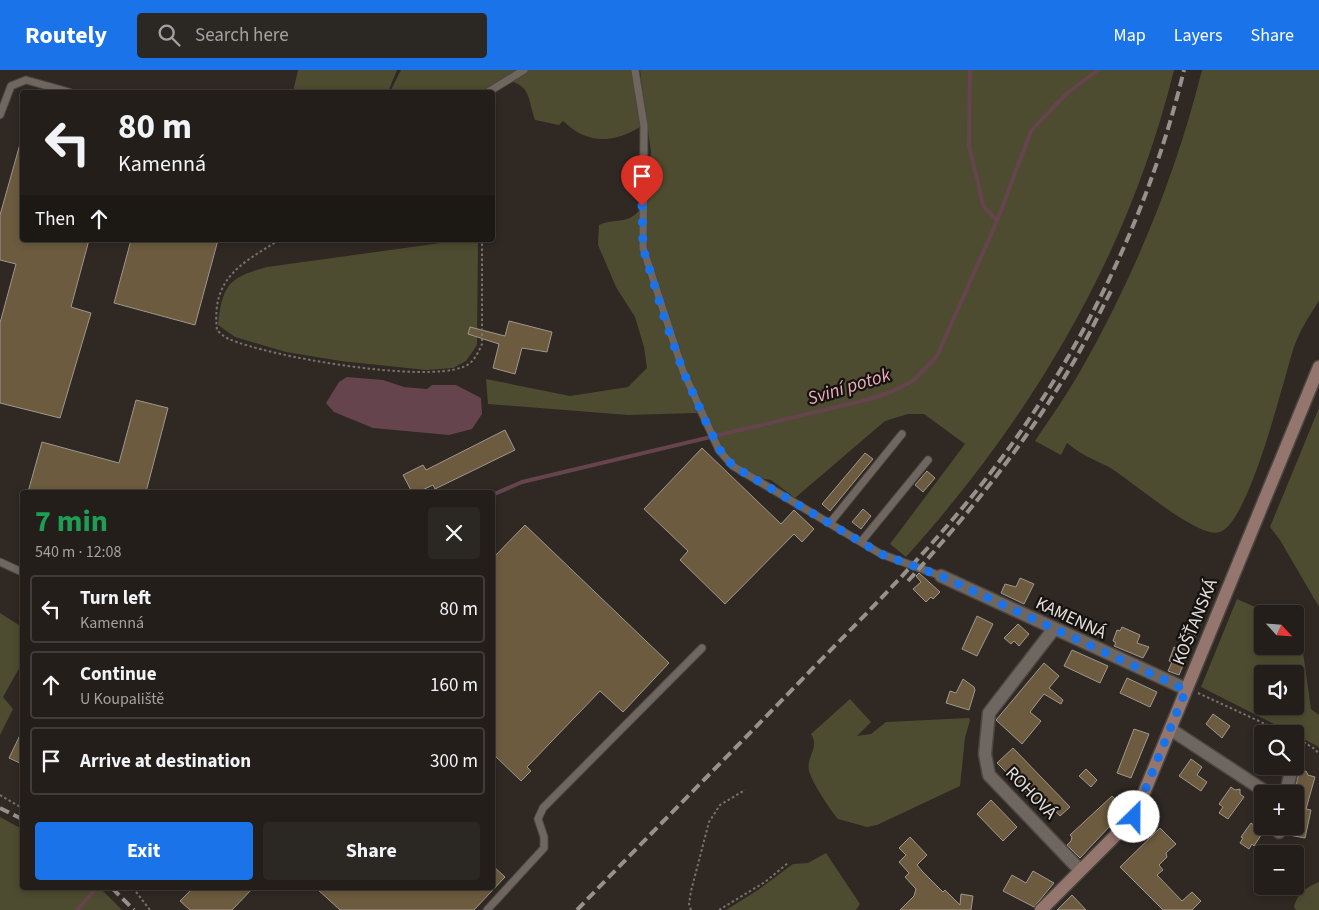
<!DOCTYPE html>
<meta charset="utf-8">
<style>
body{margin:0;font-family:"Source Sans 3",sans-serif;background:#2b2723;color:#f1f3f6;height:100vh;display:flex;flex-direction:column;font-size:19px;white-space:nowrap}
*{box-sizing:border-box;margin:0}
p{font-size:16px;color:#a3a2a2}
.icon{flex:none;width:28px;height:28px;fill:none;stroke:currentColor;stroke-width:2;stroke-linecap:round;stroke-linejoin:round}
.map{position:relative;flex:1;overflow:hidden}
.sheet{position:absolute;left:20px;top:420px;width:475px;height:400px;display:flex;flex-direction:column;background:#231e1a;border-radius:5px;box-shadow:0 2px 8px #0003,0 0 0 1px #403c39}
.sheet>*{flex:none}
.top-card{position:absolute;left:20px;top:20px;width:475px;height:152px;border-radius:5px;box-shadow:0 2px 8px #0003,0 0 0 1px #403c39;background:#231e1a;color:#f1f3f6;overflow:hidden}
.needle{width:32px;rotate:116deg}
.controls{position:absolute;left:1254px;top:535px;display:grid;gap:10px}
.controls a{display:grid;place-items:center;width:50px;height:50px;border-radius:5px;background:#231e1a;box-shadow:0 2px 8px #0003,0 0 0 1px #403c39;font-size:25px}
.pin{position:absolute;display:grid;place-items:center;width:42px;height:42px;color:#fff;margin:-51px -21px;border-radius:50% 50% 50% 0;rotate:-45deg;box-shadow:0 0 5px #0007}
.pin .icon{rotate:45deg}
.me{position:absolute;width:55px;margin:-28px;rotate:23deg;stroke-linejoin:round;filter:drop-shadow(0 0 4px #0008)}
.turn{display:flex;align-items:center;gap:18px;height:105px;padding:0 15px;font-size:22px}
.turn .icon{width:65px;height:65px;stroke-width:2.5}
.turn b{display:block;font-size:35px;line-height:42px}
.then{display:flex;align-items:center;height:48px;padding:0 15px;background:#0003;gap:10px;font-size:19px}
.round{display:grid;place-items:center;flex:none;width:52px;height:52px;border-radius:5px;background:#2b2723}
.overview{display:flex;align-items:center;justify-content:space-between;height:85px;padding:0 15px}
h1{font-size:30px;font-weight:700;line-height:38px;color:#1e9e55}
.cta{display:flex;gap:10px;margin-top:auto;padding:10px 15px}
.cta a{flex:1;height:58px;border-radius:5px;background:#1a73e8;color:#fff;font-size:20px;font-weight:700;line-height:58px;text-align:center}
.cta a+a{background:#2b2723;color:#f1f3f6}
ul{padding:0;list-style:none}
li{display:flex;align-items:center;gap:15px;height:68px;margin:0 10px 8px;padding:0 5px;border:2px solid #403c39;border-radius:5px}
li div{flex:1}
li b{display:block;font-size:19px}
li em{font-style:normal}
header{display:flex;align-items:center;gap:30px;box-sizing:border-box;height:70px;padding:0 25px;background:#1a73e8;color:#fff}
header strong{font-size:24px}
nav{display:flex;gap:28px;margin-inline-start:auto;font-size:18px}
.search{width:350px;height:45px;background:#2b2723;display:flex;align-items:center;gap:12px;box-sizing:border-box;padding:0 18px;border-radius:5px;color:#a3a2a2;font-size:19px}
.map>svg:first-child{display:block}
.green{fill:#4d4c30;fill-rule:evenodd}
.water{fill:#66444d}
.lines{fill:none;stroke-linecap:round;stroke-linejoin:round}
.stream{stroke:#66444d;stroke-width:4}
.building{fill:#6c5b3f;stroke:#9e988f}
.lane-casing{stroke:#4c4742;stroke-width:9}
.street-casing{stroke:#4c4742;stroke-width:15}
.secondary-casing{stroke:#4c4742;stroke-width:15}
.path{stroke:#78726e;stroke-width:2;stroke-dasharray:2.5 2.5;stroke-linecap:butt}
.lane{stroke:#6f6660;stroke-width:7}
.street{stroke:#6f6660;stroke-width:12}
.secondary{stroke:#95766e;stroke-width:12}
.rail{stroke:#96918d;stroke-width:4;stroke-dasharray:10 5;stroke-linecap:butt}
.route{stroke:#1a73e8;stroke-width:9;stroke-dasharray:0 16.2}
.labels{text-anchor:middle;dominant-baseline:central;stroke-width:4.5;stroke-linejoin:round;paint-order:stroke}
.street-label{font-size:18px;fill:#e4dfdc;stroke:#15120f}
.water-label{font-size:19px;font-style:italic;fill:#edacbc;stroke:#15120f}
</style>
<header>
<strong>Routely</strong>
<div class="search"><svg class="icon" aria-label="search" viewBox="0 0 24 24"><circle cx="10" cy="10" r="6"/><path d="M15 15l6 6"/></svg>Search here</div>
<nav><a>Map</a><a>Layers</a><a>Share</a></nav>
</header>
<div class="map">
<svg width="1319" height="840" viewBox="0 0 1319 840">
<rect width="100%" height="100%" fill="#2f2823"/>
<path class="green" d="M298,0H397L388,22H293Z
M401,0H632L640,57C612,74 587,74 563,51L559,55L535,50C527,25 531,15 503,9L483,22H390Z
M640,0H1174C1128,186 1033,345 906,487L890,474L965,374L924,344H908L885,351L795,428L771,410L739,405L724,391L697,343L628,345L488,334L486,309L570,326L628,317L647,298L644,277L635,247L616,217L598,175L599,155C609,150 617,152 627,149C638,146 648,130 655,121L648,122L651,82Z
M1202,0H1319V231C1309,246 1300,260 1294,277C1283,311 1250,451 1220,462C1198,470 1128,407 1107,396C1092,389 1080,384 1067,373L1061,385L1035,371C1051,347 1068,323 1082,298C1135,205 1176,104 1202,0Z
M463,170H478L477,275L466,291L453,298L426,300L341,291L286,282L235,267L218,255C222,214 230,207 267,197Z
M1319,338V537L1280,470L1270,457Z
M1237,529L1271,544H1262V576H1295V560L1301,568L1311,639L1319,645V677L1201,617ZM1262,604H1295V636H1262Z
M0,543L22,557V593L3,627L13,639L0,665Z
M850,629L871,652L857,666L871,664L886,652L969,648L970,650L965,668L960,716L877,755L867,757L838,749C830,740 812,712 809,701C806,686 820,678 811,664Z
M0,747L22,759V818H100L122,840H0Z
M826,783L860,834L856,840H726L758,820L793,794L808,793Z
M1319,812V840H1296L1294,837C1298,822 1306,818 1319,812Z"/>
<path class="water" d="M347,307L383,310L404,317L427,319L432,315H456L481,328L482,344L472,359L449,365L373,358L334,342L326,333L339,312Z"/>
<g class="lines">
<path class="stream" d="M970,0L969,75L983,135L997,151
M492,425L522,412L870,329L891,322L913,311L937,286L997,151L1031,61L1066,24L1098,0
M77,840L97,818"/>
</g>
<path class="building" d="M20,74H22V170H89L71,237L91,243L60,348L0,333V253L16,194L0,190V145Z
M131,170H218L195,255L114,233Z
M509,251L552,262L547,282L522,278L515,304L493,298L499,274L468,264L470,257L505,266Z
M136,330L168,338L146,422H28L42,372L119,393Z
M505,360L515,380L435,419L433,415L418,422H412L403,405L423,395L426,400Z
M702,378L781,454L794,440L814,459L802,472L794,464L725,534L680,490L688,481L644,439Z
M865,383L873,389L830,441L822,434Z
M927,401L935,408L923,422L915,415Z
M863,439L871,446L861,459L852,452Z
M525,455L669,593L623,642L600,621L527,697L531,701L521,711L492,683V489Z
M919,503L940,522L933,529L931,527L926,532L913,519L921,512L916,506Z
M1020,508L1034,514L1024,534L1001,523L1005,514L1016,517Z
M977,546L993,554L977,586L962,579Z
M1018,554L1029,564L1019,576L1014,571L1011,574L1004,568Z
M1122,557L1140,565L1137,573L1149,577L1143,588L1114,576L1116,573L1113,571L1117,560L1120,561Z
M1188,563L1195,566L1179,605L1168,601L1172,592L1169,591L1174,577L1180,579Z
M1072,580L1108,596L1100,613L1064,596Z
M1044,593L1059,606L1049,618L1063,630L1061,634L1044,624L1030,642L1041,651L1022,674L996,650Z
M1127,608L1157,622L1150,637L1120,623Z
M963,609L974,617L975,620L969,640L946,633L950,621L956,623Z
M1213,644L1230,656L1222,668L1206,654Z
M1134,659L1149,664L1131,708L1117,703Z
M22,661V694L9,688Z
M1013,678L1070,737L1060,746L1052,738L1047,743L997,693Z
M1191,689L1202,697L1197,705L1207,712L1201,721L1179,706Z
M1086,699L1097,710L1091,717L1079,706Z
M1306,701L1308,705L1315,707L1306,739L1311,740L1305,768L1289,765L1290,756H1295V742L1300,716L1296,715L1299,703Z
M1231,717L1235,720L1240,719V724L1244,727L1228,749L1219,743L1223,737L1219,734Z
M1112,726L1126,739L1080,788L1067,775L1071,771L1072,767L1070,765Z
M991,730L1017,757L1003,771L977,744Z
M1251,753L1263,762L1254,776L1252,774L1249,779L1240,773L1243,768L1241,767Z
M1160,758L1176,774L1166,783L1167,787L1159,795L1163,800L1157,805L1182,831L1192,822L1201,831L1192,840H1163L1120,797Z
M910,767L927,785L917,795L922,801L943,822L945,820L960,835L961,824L973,826L971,840H900L914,826L916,819L905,807L909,803L899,792L906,785L899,778Z
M492,795L505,807L474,840H340L316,818H492Z
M1033,801L1054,813L1034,837L1003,821L1012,805L1026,813Z
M193,818H253L232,840H190L180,831Z
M1072,825L1086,840H1057Z"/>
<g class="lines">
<g class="lane-casing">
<path id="lane" d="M635,0L644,56L643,178L683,301L719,380L733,396L881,484L941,506
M488,22L524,0
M0,45L11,16L26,10L69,22
M830,453L902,364
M861,472L928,390
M0,492L22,502
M487,840L544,778V767L538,749L543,738L702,578"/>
</g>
<g class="street-casing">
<path id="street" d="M941,506L1186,619
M1053,560L989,643L985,684L989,705L1080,800
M1170,659L1269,724
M1286,724L1292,696
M1279,762L1280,756"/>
</g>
<g class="secondary-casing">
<path id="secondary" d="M1041,840L1134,747L1319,297"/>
</g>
<path class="path" d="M279,170C241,194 211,208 217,260C220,263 224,267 229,269C270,287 423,313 463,297C473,294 478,283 482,274V170
M1198,623L1287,664
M1295,667L1315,679L1319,684
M0,725L22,738
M133,818L150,840
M691,840L689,834L691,821L709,752L720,735L745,720
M719,840L765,812L788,793"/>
<use href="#lane" class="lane"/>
<use href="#street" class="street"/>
<use href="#secondary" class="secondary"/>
<path class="rail" d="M908,511C969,443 1027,372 1073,293C1087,269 1099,244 1112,219
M0,738L22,749
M112,818L134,840
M577,840C655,759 735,679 813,598C886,524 960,449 1019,364C1095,255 1153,129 1184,0"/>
</g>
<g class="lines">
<path class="route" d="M642,136L643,178L665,250L683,301L706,352L720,380L733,396L881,484L941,506L1186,620L1134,747"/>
</g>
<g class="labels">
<g class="street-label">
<text transform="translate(1071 548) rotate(25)">KAMENNÁ</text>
<text transform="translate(1195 552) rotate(-68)">KOŠŤANSKÁ</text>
<text transform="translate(1031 723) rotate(46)">ROHOVÁ</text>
</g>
<g class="water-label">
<text transform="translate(849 317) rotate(-17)">Sviní potok</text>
</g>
</g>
</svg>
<div class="controls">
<a><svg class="needle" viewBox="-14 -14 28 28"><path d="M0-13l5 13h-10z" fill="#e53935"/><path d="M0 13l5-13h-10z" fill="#a3a2a2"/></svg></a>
<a><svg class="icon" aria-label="sound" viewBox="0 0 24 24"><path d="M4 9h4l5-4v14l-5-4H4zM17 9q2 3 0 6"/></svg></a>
<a><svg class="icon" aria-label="search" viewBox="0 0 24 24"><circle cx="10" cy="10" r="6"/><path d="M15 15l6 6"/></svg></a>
<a>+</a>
<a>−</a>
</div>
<div class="pin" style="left:642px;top:136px;background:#d93025"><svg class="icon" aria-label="arrive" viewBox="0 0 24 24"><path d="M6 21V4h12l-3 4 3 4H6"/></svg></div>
<svg class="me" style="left:1134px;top:747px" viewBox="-20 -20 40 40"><circle r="19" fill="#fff"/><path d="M0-13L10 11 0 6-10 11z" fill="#1a73e8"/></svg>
<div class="top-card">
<div class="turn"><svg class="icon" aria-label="left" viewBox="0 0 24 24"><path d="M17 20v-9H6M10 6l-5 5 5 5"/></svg><div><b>80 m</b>Kamenná</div></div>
<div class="then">Then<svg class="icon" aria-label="ahead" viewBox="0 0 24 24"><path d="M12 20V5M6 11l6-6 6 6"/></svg></div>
</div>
<section class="sheet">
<div class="overview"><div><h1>7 min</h1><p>540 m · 12:08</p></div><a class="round"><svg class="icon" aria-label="close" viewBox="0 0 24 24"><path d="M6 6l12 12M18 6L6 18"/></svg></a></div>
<ul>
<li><svg class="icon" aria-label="left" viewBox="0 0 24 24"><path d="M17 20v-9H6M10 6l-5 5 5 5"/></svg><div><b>Turn left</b><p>Kamenná</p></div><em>80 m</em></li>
<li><svg class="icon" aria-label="ahead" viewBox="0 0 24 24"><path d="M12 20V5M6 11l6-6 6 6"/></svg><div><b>Continue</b><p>U Koupaliště</p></div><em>160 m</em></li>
<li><svg class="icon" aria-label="arrive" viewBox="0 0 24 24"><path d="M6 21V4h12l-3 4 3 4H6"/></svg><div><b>Arrive at destination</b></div><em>300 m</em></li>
</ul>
<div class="cta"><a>Exit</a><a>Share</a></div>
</section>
</div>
